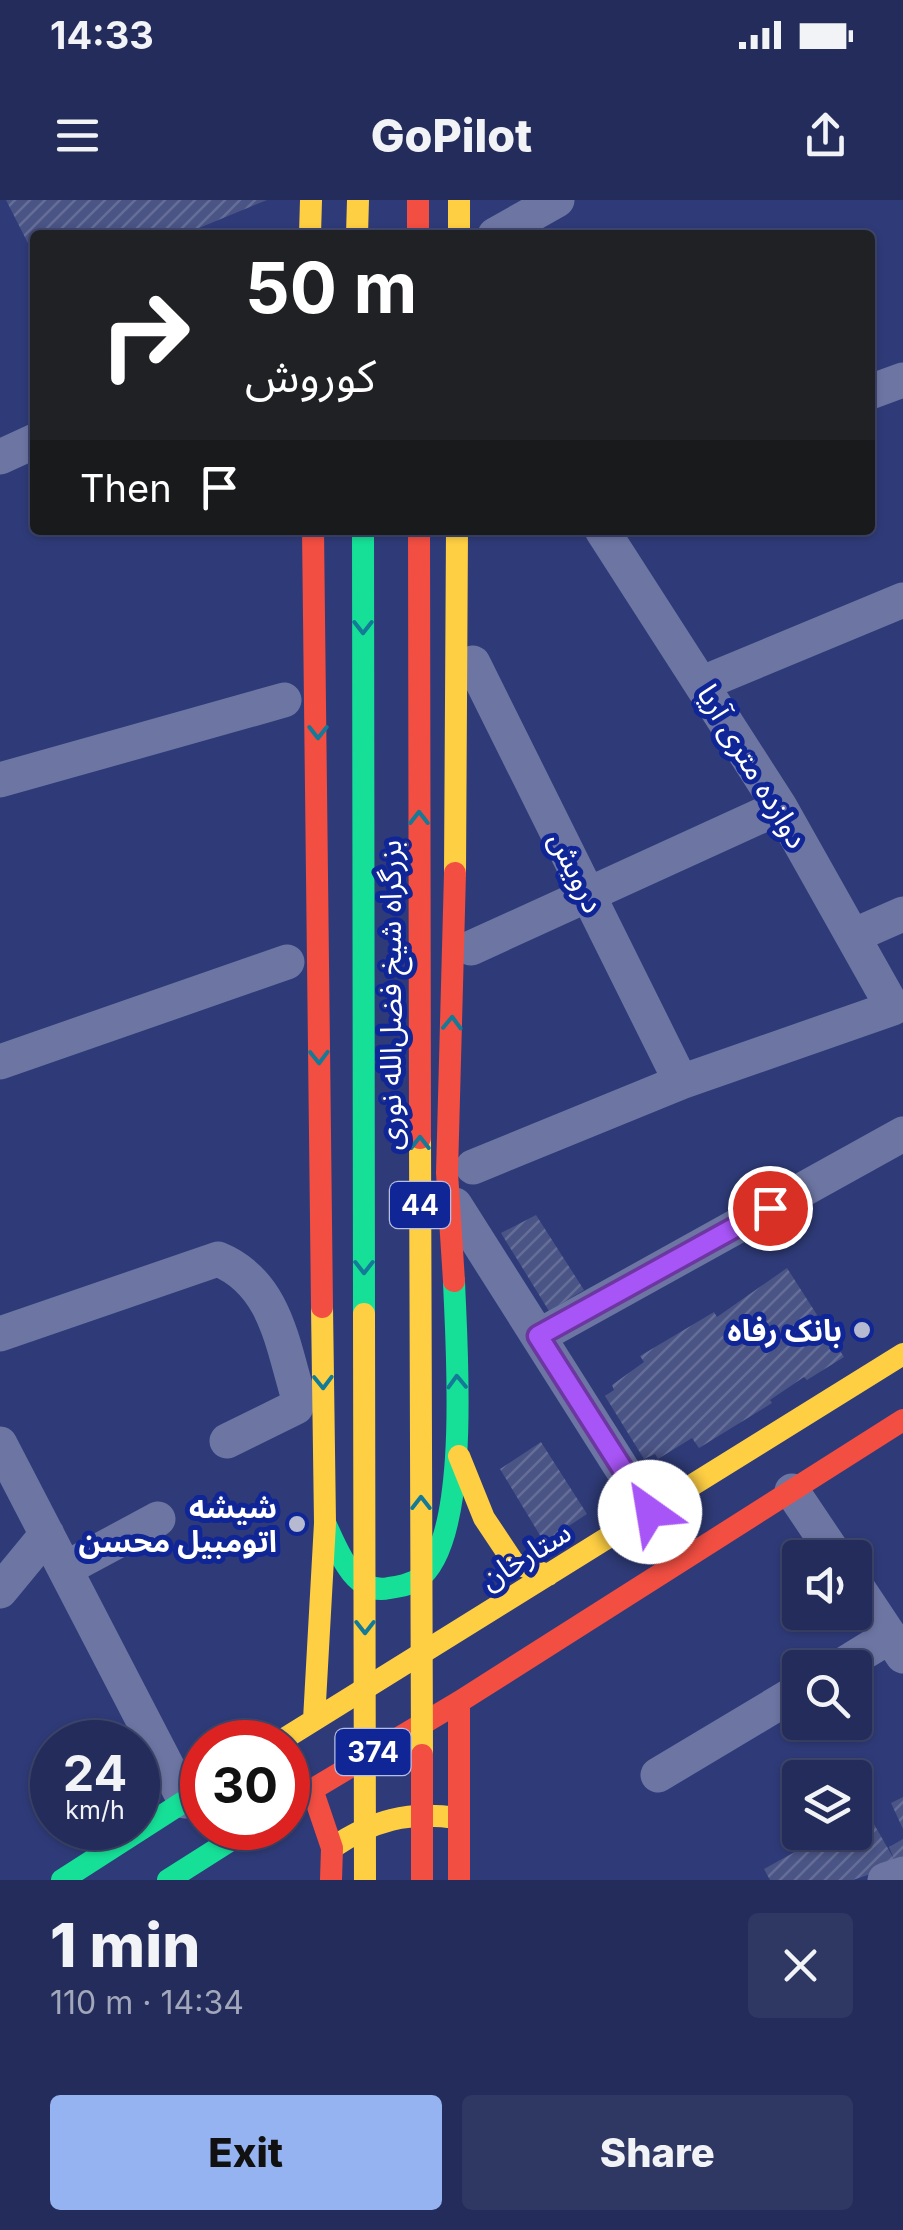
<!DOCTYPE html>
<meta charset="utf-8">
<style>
body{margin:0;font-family:Inter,"Noto Sans Arabic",sans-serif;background:#2f3863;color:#f1f3f6;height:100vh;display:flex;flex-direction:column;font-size:38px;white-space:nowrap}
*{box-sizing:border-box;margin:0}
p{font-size:32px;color:#a3a7bb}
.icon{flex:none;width:55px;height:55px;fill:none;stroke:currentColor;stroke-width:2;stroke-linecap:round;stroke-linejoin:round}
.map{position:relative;height:1680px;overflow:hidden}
.panel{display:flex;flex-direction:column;background:#232c5a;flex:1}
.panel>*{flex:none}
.banner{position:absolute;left:30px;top:30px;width:845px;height:305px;border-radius:10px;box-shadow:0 2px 8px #0004,0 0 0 2px #404870;background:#202124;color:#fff;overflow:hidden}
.tools{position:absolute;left:782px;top:1340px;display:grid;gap:20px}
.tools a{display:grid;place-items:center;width:90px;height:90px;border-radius:10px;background:#232c5a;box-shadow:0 2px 8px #0004,0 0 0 2px #404870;font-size:50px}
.speed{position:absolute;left:30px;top:1520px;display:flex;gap:20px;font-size:50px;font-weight:700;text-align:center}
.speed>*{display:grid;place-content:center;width:130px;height:130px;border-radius:50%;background:#232c5a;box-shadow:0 2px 8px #0004,0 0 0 2px #404870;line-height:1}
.speed small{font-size:25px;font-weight:400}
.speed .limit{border:15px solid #d22;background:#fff;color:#111}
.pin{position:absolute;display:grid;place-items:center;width:85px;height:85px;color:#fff;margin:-42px;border:5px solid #fff;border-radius:50%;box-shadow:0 2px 10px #0007}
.me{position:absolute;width:110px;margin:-55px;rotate:328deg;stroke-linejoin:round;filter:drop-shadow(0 0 8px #0008)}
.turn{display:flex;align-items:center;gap:35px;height:210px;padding:0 50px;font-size:45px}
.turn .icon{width:130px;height:130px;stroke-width:2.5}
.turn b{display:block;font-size:70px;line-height:85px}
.then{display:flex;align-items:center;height:95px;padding:0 50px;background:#0003;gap:20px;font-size:38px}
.round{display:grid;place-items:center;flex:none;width:105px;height:105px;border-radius:10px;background:#2f3863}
.summary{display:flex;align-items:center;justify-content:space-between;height:170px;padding:0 50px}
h1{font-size:60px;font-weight:800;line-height:75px}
.button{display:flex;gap:20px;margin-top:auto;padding:20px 50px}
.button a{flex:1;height:115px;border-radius:10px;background:#95b2f1;color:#111;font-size:40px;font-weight:800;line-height:115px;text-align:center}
.button a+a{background:#2f3863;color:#f1f3f6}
.status{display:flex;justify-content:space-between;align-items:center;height:70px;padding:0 50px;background:#232c5a;direction:ltr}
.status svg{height:28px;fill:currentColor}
header{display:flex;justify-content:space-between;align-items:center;height:130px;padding:0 50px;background:#232c5a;font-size:45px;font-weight:800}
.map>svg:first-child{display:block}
.building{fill:url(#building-hatch)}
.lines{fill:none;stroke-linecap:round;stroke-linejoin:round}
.street{stroke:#6d76a3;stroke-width:35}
.fast{stroke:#16e098;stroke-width:22}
.slow{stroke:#ffcf43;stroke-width:22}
.jam{stroke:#f24e42;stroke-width:22}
.fast-bridge{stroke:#16e098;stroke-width:22}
.slow-bridge{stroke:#ffcf43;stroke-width:22}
.jam-bridge{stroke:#f24e42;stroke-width:22}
.oneway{stroke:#137a97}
.route-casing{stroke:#6d37a1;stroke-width:25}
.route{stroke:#a855f7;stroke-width:18}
.poi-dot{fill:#b6bad0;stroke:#102697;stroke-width:4}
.labels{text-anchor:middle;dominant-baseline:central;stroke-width:10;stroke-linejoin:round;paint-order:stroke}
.shield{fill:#102697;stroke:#b7bee0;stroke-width:2.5}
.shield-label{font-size:28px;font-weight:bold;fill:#fff}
.street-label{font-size:30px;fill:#fff;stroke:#102697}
.poi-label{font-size:30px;font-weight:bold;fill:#fff;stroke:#102697;text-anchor:end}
</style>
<div class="status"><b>14:33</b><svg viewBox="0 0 49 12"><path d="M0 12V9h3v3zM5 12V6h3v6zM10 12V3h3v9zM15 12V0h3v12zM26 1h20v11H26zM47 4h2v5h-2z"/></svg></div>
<header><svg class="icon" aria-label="menu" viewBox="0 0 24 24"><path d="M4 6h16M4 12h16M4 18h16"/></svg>GoPilot<svg class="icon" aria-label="share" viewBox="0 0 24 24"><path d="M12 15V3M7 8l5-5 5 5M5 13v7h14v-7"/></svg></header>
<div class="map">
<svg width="903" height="1680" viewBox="0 0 903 1680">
<defs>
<pattern id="building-hatch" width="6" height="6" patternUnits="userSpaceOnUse" patternTransform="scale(2.5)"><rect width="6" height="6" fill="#4a5485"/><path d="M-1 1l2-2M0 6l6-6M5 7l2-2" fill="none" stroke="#656e97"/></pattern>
</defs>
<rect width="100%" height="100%" fill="#2f3b78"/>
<path class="building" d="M6,0H267L182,35H35V57Z
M536,1015L584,1090L549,1111L501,1033Z
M787,1068L844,1157L807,1180L804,1177L770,1200L772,1203L699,1248L692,1238L658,1259L655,1254L644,1259L605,1196L614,1190L612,1185L644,1162L640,1156L714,1112L717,1117Z
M541,1242L587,1314L544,1342L500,1269Z
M903,1597V1629L891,1603Z
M867,1612L894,1659L889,1647L903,1639V1663L853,1680H770L764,1669L831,1632H855V1619Z"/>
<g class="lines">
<path class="street" d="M495,35L557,0
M870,192L903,180
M0,257L35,241
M473,463L681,882
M703,483L903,400
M0,580L284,500
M855,735L903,714
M471,748L780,607
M0,862L287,762
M473,967L681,882L893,808L780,607L602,330
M455,1005L650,1313
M0,1134L218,1059C276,1083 282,1144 299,1199L296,1207L227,1241
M539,1136L903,934
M0,1244L185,1601
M792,1291L837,1358
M65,1369L158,1319
M855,1384L903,1456
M0,1391L47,1334
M838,1468L890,1436
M658,1575L800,1490
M885,1680L903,1674"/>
<path class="fast" d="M325,1323C337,1348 353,1396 389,1388C397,1387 412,1384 418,1379C472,1341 456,1142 454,1081
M62,1680L202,1590
M168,1680L250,1628"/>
<path class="slow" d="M459,0V35
M310,35L311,0
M357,35L358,0
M455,673L457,330
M459,1256L484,1318L514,1363L548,1375
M314,1520L325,1323L322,1107
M279,1542L903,1154
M332,1648C373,1620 408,1611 457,1618"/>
<path class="jam" d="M418,0V35
M313,330L322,1107
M454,1081L447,973L455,673
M459,1502V1680
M312,1589L332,1648L331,1680
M288,1604L459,1502L903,1220"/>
<path class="fast-bridge" d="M363,330L364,1114"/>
<path class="slow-bridge" d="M420,938L422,1555
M364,1114L365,1680"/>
<path class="jam-bridge" d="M419,330L420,938
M422,1555V1680"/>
</g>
<defs><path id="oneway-chevron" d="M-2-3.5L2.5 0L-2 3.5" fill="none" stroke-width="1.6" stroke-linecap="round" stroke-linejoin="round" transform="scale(2.5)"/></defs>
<g class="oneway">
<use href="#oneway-chevron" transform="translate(363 427) rotate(90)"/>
<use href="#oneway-chevron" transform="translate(318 532) rotate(90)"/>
<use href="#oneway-chevron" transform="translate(419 618) rotate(-90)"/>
<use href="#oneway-chevron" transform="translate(452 823) rotate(-88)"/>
<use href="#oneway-chevron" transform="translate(319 857) rotate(89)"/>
<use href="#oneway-chevron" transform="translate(420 943) rotate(-90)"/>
<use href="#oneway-chevron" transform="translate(364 1067) rotate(90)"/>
<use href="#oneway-chevron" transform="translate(323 1182) rotate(89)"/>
<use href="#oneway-chevron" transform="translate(457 1182) rotate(-92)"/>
<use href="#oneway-chevron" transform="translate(421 1303) rotate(-90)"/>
<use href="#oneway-chevron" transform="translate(365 1427) rotate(90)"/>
</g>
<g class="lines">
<g class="route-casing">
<path id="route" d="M650,1312L538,1136L770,1008"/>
</g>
<use href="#route" class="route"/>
</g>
<g class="poi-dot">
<circle cx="862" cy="1130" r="10"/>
<circle cx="297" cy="1324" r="10"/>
</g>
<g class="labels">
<g class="shield">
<rect x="390" y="982" width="60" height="46" rx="8"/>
<rect x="335.5" y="1529" width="75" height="46" rx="8"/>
</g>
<g class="shield-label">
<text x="420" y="1005">44</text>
<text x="373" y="1552">374</text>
</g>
<g class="street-label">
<text transform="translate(753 566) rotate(59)">دوازده متری آریا</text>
<text transform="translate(577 672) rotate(64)">درویش</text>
<text transform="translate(390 795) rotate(-90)">بزرگراه شیخ فضل‌الله نوری</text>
<text transform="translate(525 1355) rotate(-32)">ستارخان</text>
</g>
<g class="poi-label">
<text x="842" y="1130">بانک رفاه</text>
<text x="277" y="1307">شیشه<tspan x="277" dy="34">اتومبیل محسن</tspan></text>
</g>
</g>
</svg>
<div class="tools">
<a><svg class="icon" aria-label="sound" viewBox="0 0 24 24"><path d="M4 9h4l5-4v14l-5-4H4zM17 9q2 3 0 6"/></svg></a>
<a><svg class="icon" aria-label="search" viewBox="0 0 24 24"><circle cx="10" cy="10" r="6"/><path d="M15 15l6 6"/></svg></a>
<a><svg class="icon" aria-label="layers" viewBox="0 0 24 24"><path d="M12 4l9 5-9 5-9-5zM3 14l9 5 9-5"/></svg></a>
</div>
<div class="speed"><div>24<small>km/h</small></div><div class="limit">30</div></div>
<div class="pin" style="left:770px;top:1008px;background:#d93025"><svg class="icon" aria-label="arrive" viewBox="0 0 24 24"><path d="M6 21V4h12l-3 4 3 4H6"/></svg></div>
<svg class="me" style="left:650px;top:1312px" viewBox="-20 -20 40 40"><circle r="19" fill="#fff"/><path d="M0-13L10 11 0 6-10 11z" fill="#a855f7"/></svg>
<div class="banner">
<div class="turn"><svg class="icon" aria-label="right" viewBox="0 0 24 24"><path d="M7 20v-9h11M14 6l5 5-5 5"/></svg><div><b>50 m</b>کوروش</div></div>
<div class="then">Then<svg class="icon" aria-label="arrive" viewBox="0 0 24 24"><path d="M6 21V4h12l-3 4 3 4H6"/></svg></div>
</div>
</div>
<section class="panel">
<div class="summary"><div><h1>1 min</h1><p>110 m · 14:34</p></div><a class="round"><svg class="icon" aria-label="close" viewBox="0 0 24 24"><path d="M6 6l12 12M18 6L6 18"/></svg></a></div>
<div class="button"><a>Exit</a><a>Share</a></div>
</section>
